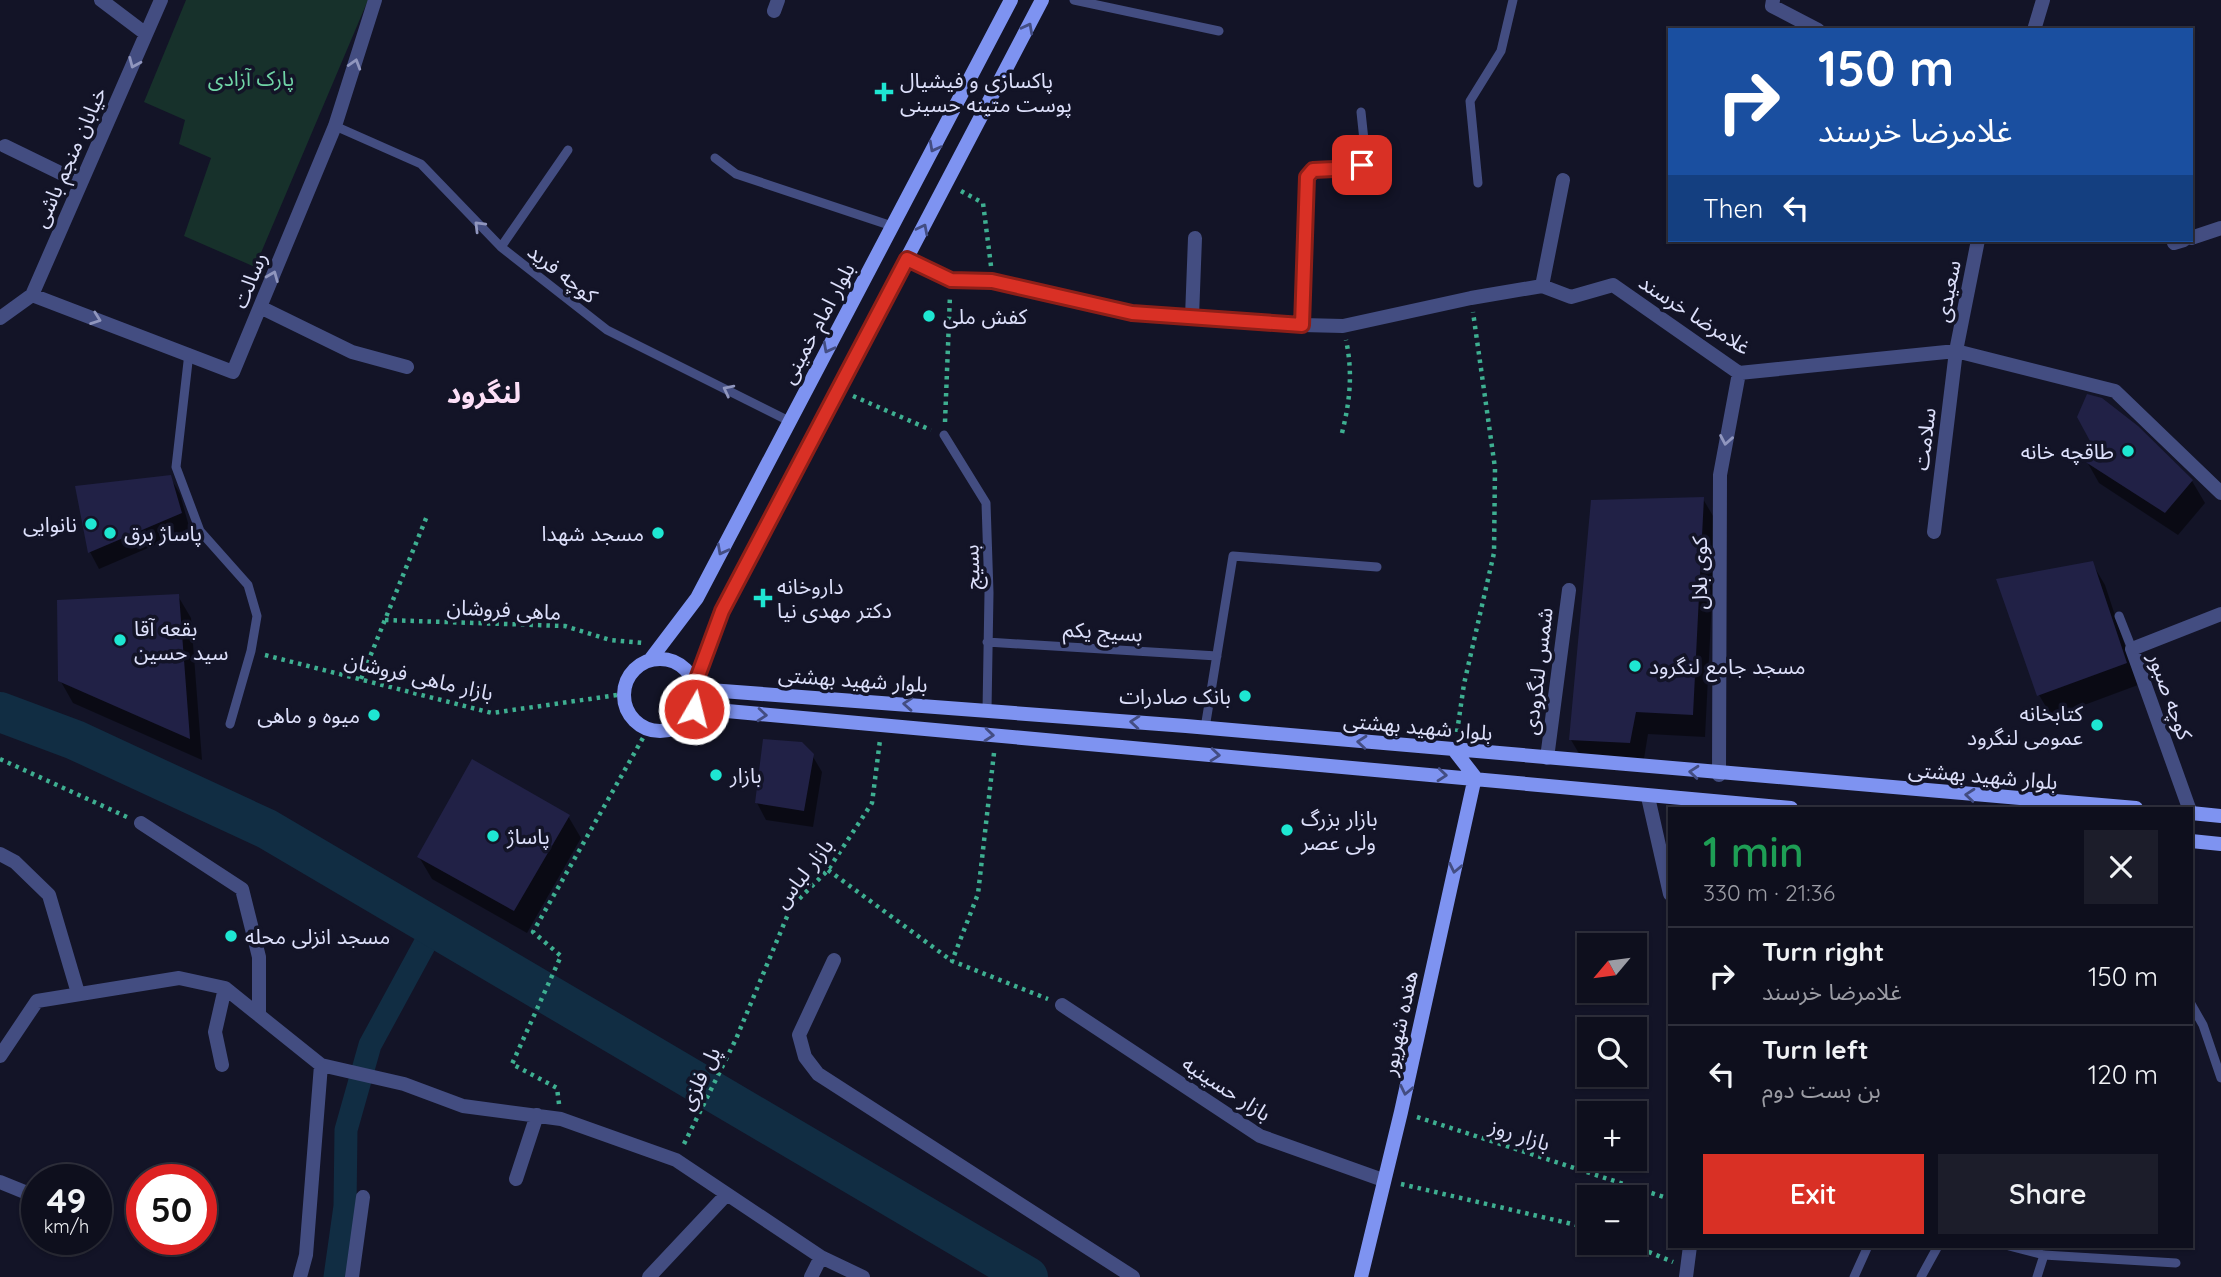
<!DOCTYPE html>
<meta charset="utf-8">
<style>
body{margin:0;font-family:Quicksand,"Noto Sans Arabic",sans-serif;background:#1c1d2a;color:#f1f3f6;height:100vh;display:flex;flex-direction:column;font-size:26px;white-space:nowrap}
*{box-sizing:border-box;margin:0}
p{font-size:23px;color:#9b9ca4}
.icon{flex:none;width:38px;height:38px;fill:none;stroke:currentColor;stroke-width:2;stroke-linecap:round;stroke-linejoin:round}
.map{position:relative;flex:1;overflow:hidden}
.panel{position:absolute;left:1668px;top:807px;width:525px;height:441px;display:flex;flex-direction:column;background:#0e0f1d;border-radius:0px;box-shadow:0 2px 5px #0004,0 0 0 2px #2e2f3b}
.panel>*{flex:none}
.guide{position:absolute;left:1668px;top:28px;width:525px;height:214px;border-radius:0px;box-shadow:0 2px 5px #0004,0 0 0 2px #2e2f3b;background:#1a4fa0;color:#fff;overflow:hidden}
.needle{width:46px;rotate:241deg}
.fabs{position:absolute;left:1577px;top:933px;display:grid;gap:14px}
.fabs a{display:grid;place-items:center;width:70px;height:70px;border-radius:0px;background:#0e0f1d;box-shadow:0 2px 5px #0004,0 0 0 2px #2e2f3b;font-size:35px}
.speed{position:absolute;left:21px;top:1164px;display:flex;gap:14px;font-size:35px;font-weight:700;text-align:center}
.speed>*{display:grid;place-content:center;width:91px;height:91px;border-radius:50%;background:#0e0f1d;box-shadow:0 2px 5px #0004,0 0 0 2px #2e2f3b;line-height:1}
.speed small{font-size:18px;font-weight:400}
.speed .limit{border:10px solid #d22;background:#fff;color:#111}
.pin{position:absolute;display:grid;place-items:center;width:60px;height:60px;color:#fff;margin:-30px;border-radius:14px;box-shadow:0 4px 10px #0006}
.me{position:absolute;width:77px;margin:-38px;rotate:8deg;stroke-linejoin:round;filter:drop-shadow(0 0 5px #0008)}
.turn{display:flex;align-items:center;gap:24px;height:147px;padding:0 35px;font-size:32px}
.turn .icon{width:91px;height:91px;stroke-width:2.5}
.turn b{display:block;font-size:49px;line-height:60px}
.then{display:flex;align-items:center;height:66px;padding:0 35px;background:#0003;gap:14px;font-size:26px}
.round{display:grid;place-items:center;flex:none;width:74px;height:74px;border-radius:0px;background:#1c1d2a}
.overview{display:flex;align-items:center;justify-content:space-between;height:119px;padding:0 35px}
h1{font-size:42px;font-weight:600;line-height:52px;color:#1e9e55}
.button{display:flex;gap:14px;margin-top:auto;padding:14px 35px}
.button a{flex:1;height:80px;border-radius:0px;background:#d93025;color:#fff;font-size:28px;font-weight:600;line-height:80px;text-align:center}
.button a+a{background:#1c1d2a;color:#f1f3f6}
ul{padding:0;list-style:none}
li{display:flex;align-items:center;gap:21px;height:98px;padding:0 35px;border-top:2px solid #2e2f3b}
li div{flex:1}
li b{display:block;font-size:26px}
li em{font-style:normal}
.map>svg:first-child{display:block}
.green{fill:#17312b}
.shadow{fill:#0007}
.lines{fill:none;stroke-linecap:round;stroke-linejoin:round}
.canal{stroke:#112d43;stroke-width:23}
.river{stroke:#112d43;stroke-width:40}
.building{fill:#212146}
.path{stroke:#3eaf91;stroke-width:4.5;stroke-dasharray:3.5 5;stroke-linecap:butt}
.lane{stroke:#434d81;stroke-width:9}
.street{stroke:#434d81;stroke-width:14}
.secondary{stroke:#7e93f1;stroke-width:14}
.oneway{stroke:#434d82}
.oneway2{stroke:#9096be}
.route-casing{stroke:#8d1f18;stroke-width:18}
.route{stroke:#d93025;stroke-width:12}
.poi-dot{fill:#1ee7d2;stroke:#131427;stroke-width:2.5}
.labels{text-anchor:middle;dominant-baseline:central;stroke-width:7;stroke-linejoin:round;paint-order:stroke}
.park-label{font-size:21px;fill:#70d5a7;stroke:#131427}
.poi-label{font-size:21px;fill:#dde0fb;stroke:#131427;text-anchor:start}
.street-label{font-size:21px;fill:#dde0fb;stroke:#131427}
.district-label{font-size:28px;font-weight:bold;fill:#fcdff7;stroke:#131427}
</style>
<div class="map">
<svg width="2221" height="1277" viewBox="0 0 2221 1277">
<rect width="100%" height="100%" fill="#131427"/>
<path class="green" d="M186,0H368L255,267L184,236L211,158L179,144L185,120L144,102Z"/>
<path class="shadow" d="M2086,460L2192,481L2205,503L2178,535L2099,483Z
M170,477L180,494L190,530L99,569L90,552L77,487Z
M1703,499L1716,521L1705,737L1648,734L1643,765L1584,762L1571,740Z
M2092,563L2105,585L2138,685L2052,717L2039,695Z
M178,596L191,618L202,760L73,703L60,680Z
M812,755L822,772L813,827L766,820L757,803Z
M568,816L581,838L527,933L432,879L419,857Z"/>
<g class="lines">
<path class="canal" d="M335,1277L345,1206L346,1130L370,1045L433,929"/>
<path class="river" d="M0,712L75,740L267,829L1028,1277"/>
</g>
<path class="building" d="M2087,394L2102,398L2138,426L2193,480L2165,513L2084,461L2090,441L2077,417Z
M171,475L182,513L88,553L75,486Z
M1704,497L1693,715L1636,712L1630,743L1569,740L1591,500Z
M2093,561L2127,663L2037,696L1996,579Z
M179,594L190,739L58,681L57,600Z
M763,739L802,742L814,754L804,811L755,803Z
M472,759L570,815L514,911L417,857Z"/>
<g class="lines">
<path class="path" d="M961,191L983,203L991,266
M853,396L931,430
M945,422L950,295
M1342,433C1350,401 1353,373 1346,340
M385,620L565,626L610,640L644,643
M265,655L492,713L624,694
M361,679L427,516
M1457,732L1464,684L1494,553L1495,468L1473,312
M994,753L978,894L952,961L1048,999
M0,759L127,817
M828,870L952,961
M559,1104L557,1088L512,1064L561,956L533,932L648,729
M1417,1117L1670,1199
M684,1144L736,1039L791,907L828,870L872,803L880,740
M1401,1184L1589,1228
M1625,1242L1673,1262"/>
<path class="lane" d="M1074,0L1219,31
M335,126L421,164L501,247L607,330L789,421
M715,158L736,174L892,226
M1478,183L1470,101L1501,51L1513,0
M501,247L568,150
M1302,325L1307,178L1313,171L1356,168L1366,159L1361,112
M189,353L176,467L200,531L248,585L257,616L251,651L230,724
M944,435L986,503L989,593L987,710
M2119,616L2132,649
M987,642L1217,656
M1205,728L1233,556L1377,567
M2191,1004L2203,1025L2221,1078
M2009,1246L2044,1255L2176,1263
M1854,1277L1868,1246
M1921,1277L1938,1246
M2037,1277L2044,1255"/>
<path class="street" d="M101,0L146,34
M1773,0L1772,6L1818,30
M774,11L778,0
M2034,30L2043,0
M5,146L81,183
M2191,238L2221,228
M2174,243L2184,240
M907,259L951,280L992,281L1132,313L1302,325L1343,326L1471,298L1542,286L1571,297L1613,285L1739,373L1956,351L2115,391L2221,493
M1542,286L1563,180
M32,295L233,372L335,126L375,0
M260,307L352,352L407,367
M1192,317L1195,238
M0,318L32,295L161,0
M1934,532L1956,351L1978,240
M1547,758L1569,590
M1719,775L1720,475L1739,373
M1648,797L1670,894
M2189,808L2132,649L2221,614
M141,823L242,889L259,957V1014
M0,854L15,862L49,895L78,993
M834,960L799,1035L805,1057L818,1074L1133,1277
M1062,1005L1260,1136L1383,1180
M0,1056L37,1001L179,978L225,988L321,1065L404,1084L463,1106L561,1119L676,1160L821,1257L863,1277
M222,1065L215,1032L225,988
M516,1179L537,1115
M0,1182L37,1197
M300,1277L306,1255L321,1065
M352,1277L363,1197
M649,1277L727,1194
M811,1277L821,1257
M1686,1277L1690,1246"/>
<path class="secondary" d="M624 695a36 36 0 1 1 72 0a36 36 0 1 1-72 0Z
M650,660L697,598L1011,0
M695,684L722,611L1042,0
M696,689L1186,726L2136,808
M694,708L1791,808
M2191,813L2221,816
M2191,841L2221,844
M1361,1277L1401,1112L1475,777L1454,750"/>
</g>
<defs><path id="oneway-chevron" d="M-2-3.5L2.5 0L-2 3.5" fill="none" stroke-width="1.6" stroke-linecap="round" stroke-linejoin="round" transform="scale(1.75)"/></defs>
<g class="oneway">
<use href="#oneway-chevron" transform="translate(1028 28) rotate(-62)"/>
<use href="#oneway-chevron" transform="translate(934 147) rotate(118)"/>
<use href="#oneway-chevron" transform="translate(923 229) rotate(-63)"/>
<use href="#oneway-chevron" transform="translate(828 348) rotate(118)"/>
<use href="#oneway-chevron" transform="translate(722 550) rotate(118)"/>
<use href="#oneway-chevron" transform="translate(908 704) rotate(-176)"/>
<use href="#oneway-chevron" transform="translate(762 715) rotate(5)"/>
<use href="#oneway-chevron" transform="translate(1135 722) rotate(-175)"/>
<use href="#oneway-chevron" transform="translate(989 735) rotate(5)"/>
<use href="#oneway-chevron" transform="translate(1362 742) rotate(-175)"/>
<use href="#oneway-chevron" transform="translate(1215 755) rotate(5)"/>
<use href="#oneway-chevron" transform="translate(1694 772) rotate(-175)"/>
<use href="#oneway-chevron" transform="translate(1442 775) rotate(5)"/>
<use href="#oneway-chevron" transform="translate(1970 795) rotate(-175)"/>
<use href="#oneway-chevron" transform="translate(1455 868) rotate(102)"/>
<use href="#oneway-chevron" transform="translate(1406 1090) rotate(102)"/>
</g>
<g class="oneway2">
<use href="#oneway-chevron" transform="translate(134 63) rotate(113)"/>
<use href="#oneway-chevron" transform="translate(355 64) rotate(-73)"/>
<use href="#oneway-chevron" transform="translate(479 226) rotate(-135)"/>
<use href="#oneway-chevron" transform="translate(273 276) rotate(-68)"/>
<use href="#oneway-chevron" transform="translate(96 319) rotate(20)"/>
<use href="#oneway-chevron" transform="translate(728 390) rotate(-153)"/>
<use href="#oneway-chevron" transform="translate(1726 440) rotate(100)"/>
</g>
<g class="lines">
<g class="route-casing">
<path id="route" d="M694,709L695,684L722,611L907,259L951,280L992,281L1132,313L1302,325L1307,177L1313,170L1356,168L1362,165"/>
</g>
<use href="#route" class="route"/>
</g>
<g class="poi-dot">
<path d="M880.5 81.5h7v7h7v7h-7v7h-7v-7h-7v-7h7z"/>
<circle cx="929" cy="316" r="7"/>
<circle cx="2128" cy="451" r="7"/>
<circle cx="91" cy="524" r="7"/>
<circle cx="110" cy="533" r="7"/>
<circle cx="658" cy="533" r="7"/>
<path d="M759.5 587.5h7v7h7v7h-7v7h-7v-7h-7v-7h7z"/>
<circle cx="120" cy="640" r="7"/>
<circle cx="1635" cy="666" r="7"/>
<circle cx="1245" cy="696" r="7"/>
<circle cx="374" cy="715" r="7"/>
<circle cx="2097" cy="725" r="7"/>
<circle cx="716" cy="775" r="7"/>
<circle cx="1287" cy="830" r="7"/>
<circle cx="493" cy="836" r="7"/>
<circle cx="231" cy="936" r="7"/>
</g>
<g class="labels">
<g class="park-label">
<text x="251" y="78">پارک آزادی</text>
</g>
<g class="poi-label">
<text x="900" y="80">پاکسازی و فیشیال<tspan x="900" dy="24">پوست متینه حسینی</tspan></text>
<text x="943" y="316">کفش ملی</text>
<text x="2114" y="451" text-anchor="end">طاقچه خانه</text>
<text x="77" y="524" text-anchor="end">نانوایی</text>
<text x="124" y="533">پاساژ برق</text>
<text x="644" y="533" text-anchor="end">مسجد شهدا</text>
<text x="777" y="586">داروخانه<tspan x="777" dy="24">دکتر مهدی نیا</tspan></text>
<text x="134" y="628">بقعه آقا<tspan x="134" dy="24">سید حسین</tspan></text>
<text x="1649" y="666">مسجد جامع لنگرود</text>
<text x="1231" y="696" text-anchor="end">بانک صادرات</text>
<text x="2083" y="713" text-anchor="end">کتابخانه<tspan x="2083" dy="24">عمومی لنگرود</tspan></text>
<text x="360" y="715" text-anchor="end">میوه و ماهی</text>
<text x="730" y="775">بازار</text>
<text x="1301" y="818">بازار بزرگ<tspan x="1301" dy="24">ولی عصر</tspan></text>
<text x="507" y="836">پاساژ</text>
<text x="245" y="936">مسجد انزلی محله</text>
</g>
<g class="street-label">
<text transform="translate(69 157) rotate(-66)">خیابان منجم باشی</text>
<text transform="translate(563 273) rotate(38)">کوچه فرید</text>
<text transform="translate(249 280) rotate(-68)">رسالت</text>
<text transform="translate(1947 291) rotate(-79)">سعیدی</text>
<text transform="translate(1695 314) rotate(33)">غلامرضا خرسند</text>
<text transform="translate(817 323) rotate(-62)">بلوار امام خمینی</text>
<text transform="translate(1924 439) rotate(-83)">سلامت</text>
<text transform="translate(971 567) rotate(-92)">بسیج</text>
<text transform="translate(1699 573) rotate(-90)">کوی بلال</text>
<text transform="translate(504 609) rotate(3)">ماهی فروشان</text>
<text transform="translate(1103 631) rotate(4)">بسیج یکم</text>
<text transform="translate(1537 671) rotate(-83)">شمس لنگرودی</text>
<text transform="translate(419 676) rotate(13)">بازار ماهی فروشان</text>
<text transform="translate(853 679) rotate(4)">بلوار شهید بهشتی</text>
<text transform="translate(2171 696) rotate(70)">کوچه صبور</text>
<text transform="translate(1418 726) rotate(5)">بلوار شهید بهشتی</text>
<text transform="translate(1983 775) rotate(5)">بلوار شهید بهشتی</text>
<text transform="translate(803 873) rotate(-52)">بازار لباس</text>
<text transform="translate(1399 1023) rotate(-78)">هفده شهریور</text>
<text transform="translate(699 1078) rotate(-64)">پل فلزی</text>
<text transform="translate(1227 1088) rotate(33)">بازار حسینیه</text>
<text transform="translate(1520 1134) rotate(18)">بازار روز</text>
</g>
<g class="district-label">
<text x="484" y="392">لنگرود</text>
</g>
</g>
</svg>
<div class="fabs">
<a><svg class="needle" viewBox="-14 -14 28 28"><path d="M0-13l5 13h-10z" fill="#e53935"/><path d="M0 13l5-13h-10z" fill="#9b9ca4"/></svg></a>
<a><svg class="icon" aria-label="search" viewBox="0 0 24 24"><circle cx="10" cy="10" r="6"/><path d="M15 15l6 6"/></svg></a>
<a>+</a>
<a>−</a>
</div>
<div class="speed"><div>49<small>km/h</small></div><div class="limit">50</div></div>
<div class="pin" style="left:1362px;top:165px;background:#d93025"><svg class="icon" aria-label="arrive" viewBox="0 0 24 24"><path d="M6 21V4h12l-3 4 3 4H6"/></svg></div>
<svg class="me" style="left:694px;top:709px" viewBox="-20 -20 40 40"><circle r="17" fill="#d93025" stroke="#fff" stroke-width="3"/><path d="M0-11L8 9 0 5-8 9z" fill="#fff"/></svg>
<div class="guide">
<div class="turn"><svg class="icon" aria-label="right" viewBox="0 0 24 24"><path d="M7 20v-9h11M14 6l5 5-5 5"/></svg><div><b>150 m</b>غلامرضا خرسند</div></div>
<div class="then">Then<svg class="icon" aria-label="left" viewBox="0 0 24 24"><path d="M17 20v-9H6M10 6l-5 5 5 5"/></svg></div>
</div>
<section class="panel">
<div class="overview"><div><h1>1 min</h1><p>330 m · 21:36</p></div><a class="round"><svg class="icon" aria-label="close" viewBox="0 0 24 24"><path d="M6 6l12 12M18 6L6 18"/></svg></a></div>
<ul>
<li><svg class="icon" aria-label="right" viewBox="0 0 24 24"><path d="M7 20v-9h11M14 6l5 5-5 5"/></svg><div><b>Turn right</b><p>غلامرضا خرسند</p></div><em>150 m</em></li>
<li><svg class="icon" aria-label="left" viewBox="0 0 24 24"><path d="M17 20v-9H6M10 6l-5 5 5 5"/></svg><div><b>Turn left</b><p>بن بست دوم</p></div><em>120 m</em></li>
</ul>
<div class="button"><a>Exit</a><a>Share</a></div>
</section>
</div>
